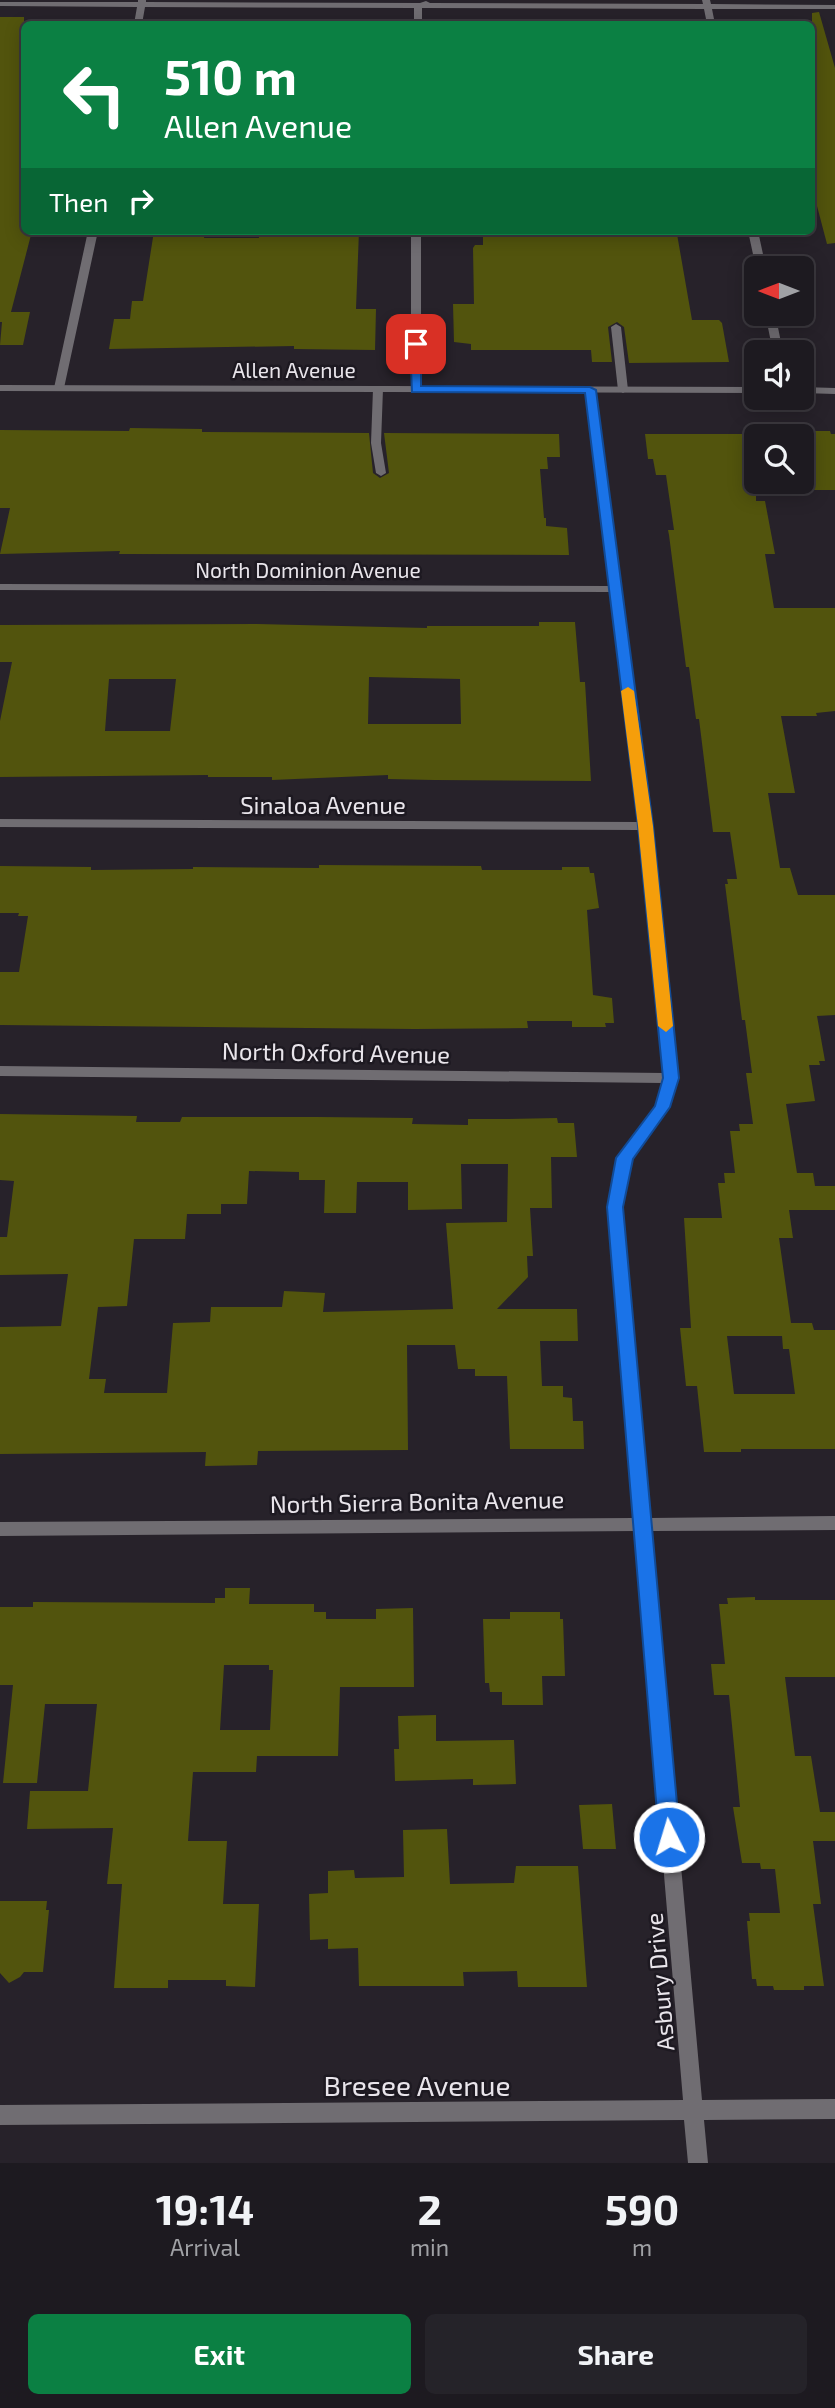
<!DOCTYPE html>
<style>
body{margin:0;font-family:"Exo 2",sans-serif;background:#252329;color:#f1f3f6;height:100vh;display:flex;flex-direction:column;font-size:26px;white-space:nowrap}
*{box-sizing:border-box;margin:0}
p{font-size:23px;color:#a0a1a5}
.icon{flex:none;width:38px;height:38px;fill:none;stroke:currentColor;stroke-width:2;stroke-linecap:round;stroke-linejoin:round}
.map{position:relative;height:2163px;overflow:hidden}
.panel{display:flex;flex-direction:column;background:#1d1a20;flex:1}
.panel>*{flex:none}
.banner{position:absolute;left:21px;top:21px;width:794px;height:214px;border-radius:10px;box-shadow:0 4px 18px #0003,0 0 0 2px #3b383e;background:#0b8043;color:#fff;overflow:hidden}
.needle{width:46px;rotate:270deg}
.buttons{position:absolute;left:744px;top:256px;display:grid;gap:14px}
.buttons a{display:grid;place-items:center;width:70px;height:70px;border-radius:10px;background:#1d1a20;box-shadow:0 4px 18px #0003,0 0 0 2px #3b383e;font-size:35px}
.pin{position:absolute;display:grid;place-items:center;width:60px;height:60px;color:#fff;margin:-30px;border-radius:14px;box-shadow:0 4px 10px #0006}
.me{position:absolute;width:77px;margin:-38px;rotate:355deg;stroke-linejoin:round;filter:drop-shadow(0 0 5px #0008)}
.turn{display:flex;align-items:center;gap:24px;height:147px;padding:0 28px;font-size:32px}
.turn .icon{width:91px;height:91px;stroke-width:2.5}
.turn b{display:block;font-size:49px;line-height:60px}
.then{display:flex;align-items:center;height:66px;padding:0 28px;background:#0003;gap:14px;font-size:26px}
.eta{display:flex;justify-content:space-evenly;align-items:center;height:119px;text-align:center}
.eta b{font-size:42px;font-weight:700;line-height:49px}
.action{display:flex;gap:14px;margin-top:auto;padding:14px 28px}
.action a{flex:1;height:80px;border-radius:10px;background:#0b8043;color:#fff;font-size:28px;font-weight:700;line-height:80px;text-align:center}
.action a+a{background:#252329;color:#f1f3f6}
.map>svg:first-child{display:block}
.building{fill:#52540d;fill-rule:evenodd}
.lines{fill:none;stroke-linecap:round;stroke-linejoin:round}
.service{fill:#706d72;fill-rule:evenodd}
.minor{fill:#706d72;fill-rule:evenodd}
.tertiary{fill:#706d72;fill-rule:evenodd}
.route{fill:#1a73e8;stroke:#114b97;stroke-width:2}
.slow{fill:#f59e0b}
.labels{text-anchor:middle;dominant-baseline:central;stroke-width:5;stroke-linejoin:round;paint-order:stroke}
.far-street-label{font-size:21px;fill:#e9e5eb;stroke:#1d1921}
.street-label{font-size:24px;fill:#e9e5eb;stroke:#1d1921}
.near-street-label{font-size:28px;fill:#e9e5eb;stroke:#1d1921}
</style>
<div class="map">
<svg width="835" height="2163" viewBox="0 0 835 2163">
<rect width="100%" height="100%" fill="#27222a"/>
<path class="building" d="M819,12L835,68V243L827,244L812,187V13Z
M0,17H24V231H32L11,312H30L23,345H0L2,322H0Z
M154,231H205L204,238H259V231H359L356,309H376L375,350L294,349V346L109,349L114,319H130L132,301H143Z
M483,231L677,234L692,320H719L722,323L729,362L629,363L624,327L617,322L608,327L612,362H592L591,350H471V344L454,342L453,304H474L473,248L475,245H483Z
M130,428L202,429V432L369,433L373,473L380,478L389,473L384,433L559,434L560,457H547L548,469H540L544,518H546V526L567,528L569,555L119,554L120,551L0,554L10,508H0V430L129,431Z
M794,431H830L831,434H835V490H802V436H795Z
M645,434H756V501H765L775,554H765L774,608H835V711L816,713L817,716H781L795,793H768L780,868H790L798,895H835V1015L817,1016L825,1061H819L820,1065H809L815,1101L786,1104L797,1173H813L815,1186H835V1210H789L793,1238H779L791,1323H812L814,1330H835V1449H741V1452H704L697,1386H686L680,1328H691L684,1218H722L718,1183H725L724,1173H735L730,1131H740L739,1124H753L746,1073H752L745,1020H742L725,884H728L727,879H737L730,832H713L699,719H696L689,667H686L669,535L668,530H674L666,475H656L653,459H648ZM727,1336H782L783,1349H789L795,1394H734Z
M539,622H575L580,682H585L591,781L434,780L388,779V775L272,780V777H208V775L0,777V721L12,662H0V625L257,624L427,628V626H539ZM369,677L460,679L461,724H368ZM109,679H176L170,731H105Z
M319,865L481,866L482,870H562V867H589L590,873H594L599,908L587,910L593,995L612,998L614,1023H605L606,1027H572V1021H527L528,1028L415,1029L0,1025V972H19L28,916H18L19,913H0V866L91,867V870L193,869V867L319,868Z
M0,1114L137,1116L136,1122H180L182,1117H318L413,1118L412,1124L468,1125V1119H508L557,1118L558,1123H574L577,1157H551L552,1208H530L533,1256H527L528,1277L497,1309H577L578,1341H540L542,1386H563V1397L572,1398L573,1421H583L584,1449H510L507,1376H475V1369H458L455,1345H407L408,1450L258,1451L257,1465L205,1466L206,1452L0,1454V1327L61,1326L68,1274L0,1275V1237H7L14,1181L0,1180ZM461,1164H508L507,1222L446,1223L453,1309L323,1312L325,1293L284,1291L282,1307H211L210,1322L173,1323L167,1393H104L106,1379H89L98,1307L127,1306L134,1239H185L187,1214H221V1204H247L249,1171L299,1172V1180H325L324,1213H356L357,1182H408V1210L462,1209Z
M225,1588H250L249,1604H314V1612H326V1619H376V1609L413,1608L414,1687H340L338,1756H257L256,1772H193L188,1841H227L223,1904H259L255,1987L226,1986V1980H168V1988H114L122,1884H107L113,1828L27,1829L30,1791H88L97,1704H45L37,1783H3L13,1685H0V1607H33V1602L215,1603V1598H225ZM224,1665H269V1670H273L270,1730H220Z
M755,1597V1600H835V1677H785L795,1756H811L820,1812H835V1841H813L821,1904H813L824,1986H804V1990H774L773,1986H757L756,1979H752L747,1921H750L749,1913H780L775,1869H761L760,1863H742L733,1807H740L729,1695H714L711,1664H725L719,1604H728L727,1598Z
M510,1612H560V1619H563L565,1676H542L543,1705H502V1692H490L489,1683H485L483,1619H510Z
M436,1715V1741L514,1740L516,1784L473,1785V1779L395,1781L394,1749H399L398,1716Z
M612,1804L616,1849H583L579,1805Z
M447,1829L450,1884L514,1883L516,1866H578L587,1987H518L517,1971L463,1972L464,1986H359L358,1948L328,1949V1939L310,1940L309,1894L328,1893V1871L354,1870L355,1878L404,1877L403,1830Z
M0,1901H47L46,1910H49L43,1972H24L20,1977L9,1983L0,1973Z"/>
<g class="lines">
<path class="service" d="M616,324L621,327L628,390L623,393L618,390L611,327Z
M378,386L383,389L381,443L386,473L381,476L376,473L371,443L373,389Z"/>
<path class="minor" d="M138,0H146V2L420,3L426,1L430,3L703,4L702,0H710L711,4L835,5V9H712L715,24H707L704,9L422,8V24H414V8L145,7L142,24H134L137,7L0,6V2H138Z
M88,231H98L64,388L59,391L54,388Z
M411,231H421V389L416,392L411,389Z
M748,231H758L766,268H756Z
M765,313H775L783,352H773Z
M590,387L595,390L652,826L678,1078L669,1107L632,1159L622,1207L650,1518L835,1516V1530L651,1531L702,2100L835,2099V2119L704,2120L708,2163H688L684,2120L0,2125V2105L683,2100L635,1531L0,1536V1522L634,1518L608,1207L618,1158L655,1106L663,1083L0,1076V1066L664,1073L640,830L0,827V819L639,822L610,592L0,590V584L610,586L585,390Z"/>
<path class="tertiary" d="M0,385L756,387V393L0,391Z
M802,387L835,388V394L802,393Z"/>
</g>
<path class="route" d="M416,340L421,344V386L590,387L596,390L653,826L679,1078L670,1107L633,1159L623,1207L680,1837L677,1843L669,1846L662,1843L659,1837L607,1207L616,1158L655,1106L663,1078L638,826L585,393L412,392L410,344Z"/>
<path class="slow" d="M628,687L634,691L653,826L673,1026L666,1032L658,1026L638,826L621,691Z"/>
<g class="labels">
<g class="far-street-label">
<text x="294" y="369">Allen Avenue</text>
<text x="308" y="569">North Dominion Avenue</text>
</g>
<g class="street-label">
<text x="323" y="804">Sinaloa Avenue</text>
<text transform="translate(336 1052) rotate(1)">North Oxford Avenue</text>
<text transform="translate(417 1501) rotate(-1)">North Sierra Bonita Avenue</text>
<text transform="translate(659 1982) rotate(-95)">Asbury Drive</text>
</g>
<g class="near-street-label">
<text x="417" y="2085">Bresee Avenue</text>
</g>
</g>
</svg>
<div class="buttons">
<a><svg class="needle" viewBox="-14 -14 28 28"><path d="M0-13l5 13h-10z" fill="#e53935"/><path d="M0 13l5-13h-10z" fill="#a0a1a5"/></svg></a>
<a><svg class="icon" aria-label="sound" viewBox="0 0 24 24"><path d="M4 9h4l5-4v14l-5-4H4zM17 9q2 3 0 6"/></svg></a>
<a><svg class="icon" aria-label="search" viewBox="0 0 24 24"><circle cx="10" cy="10" r="6"/><path d="M15 15l6 6"/></svg></a>
</div>
<div class="pin" style="left:416px;top:344px;background:#d93025"><svg class="icon" aria-label="arrive" viewBox="0 0 24 24"><path d="M6 21V4h12l-3 4 3 4H6"/></svg></div>
<svg class="me" style="left:669px;top:1837px" viewBox="-20 -20 40 40"><circle r="17" fill="#1a73e8" stroke="#fff" stroke-width="3"/><path d="M0-11L8 9 0 5-8 9z" fill="#fff"/></svg>
<div class="banner">
<div class="turn"><svg class="icon" aria-label="left" viewBox="0 0 24 24"><path d="M17 20v-9H6M10 6l-5 5 5 5"/></svg><div><b>510 m</b>Allen Avenue</div></div>
<div class="then">Then<svg class="icon" aria-label="right" viewBox="0 0 24 24"><path d="M7 20v-9h11M14 6l5 5-5 5"/></svg></div>
</div>
</div>
<section class="panel">
<div class="eta">
<div><b>19:14</b><p>Arrival</p></div>
<div><b>2</b><p>min</p></div>
<div><b>590</b><p>m</p></div>
</div>
<div class="action"><a>Exit</a><a>Share</a></div>
</section>
